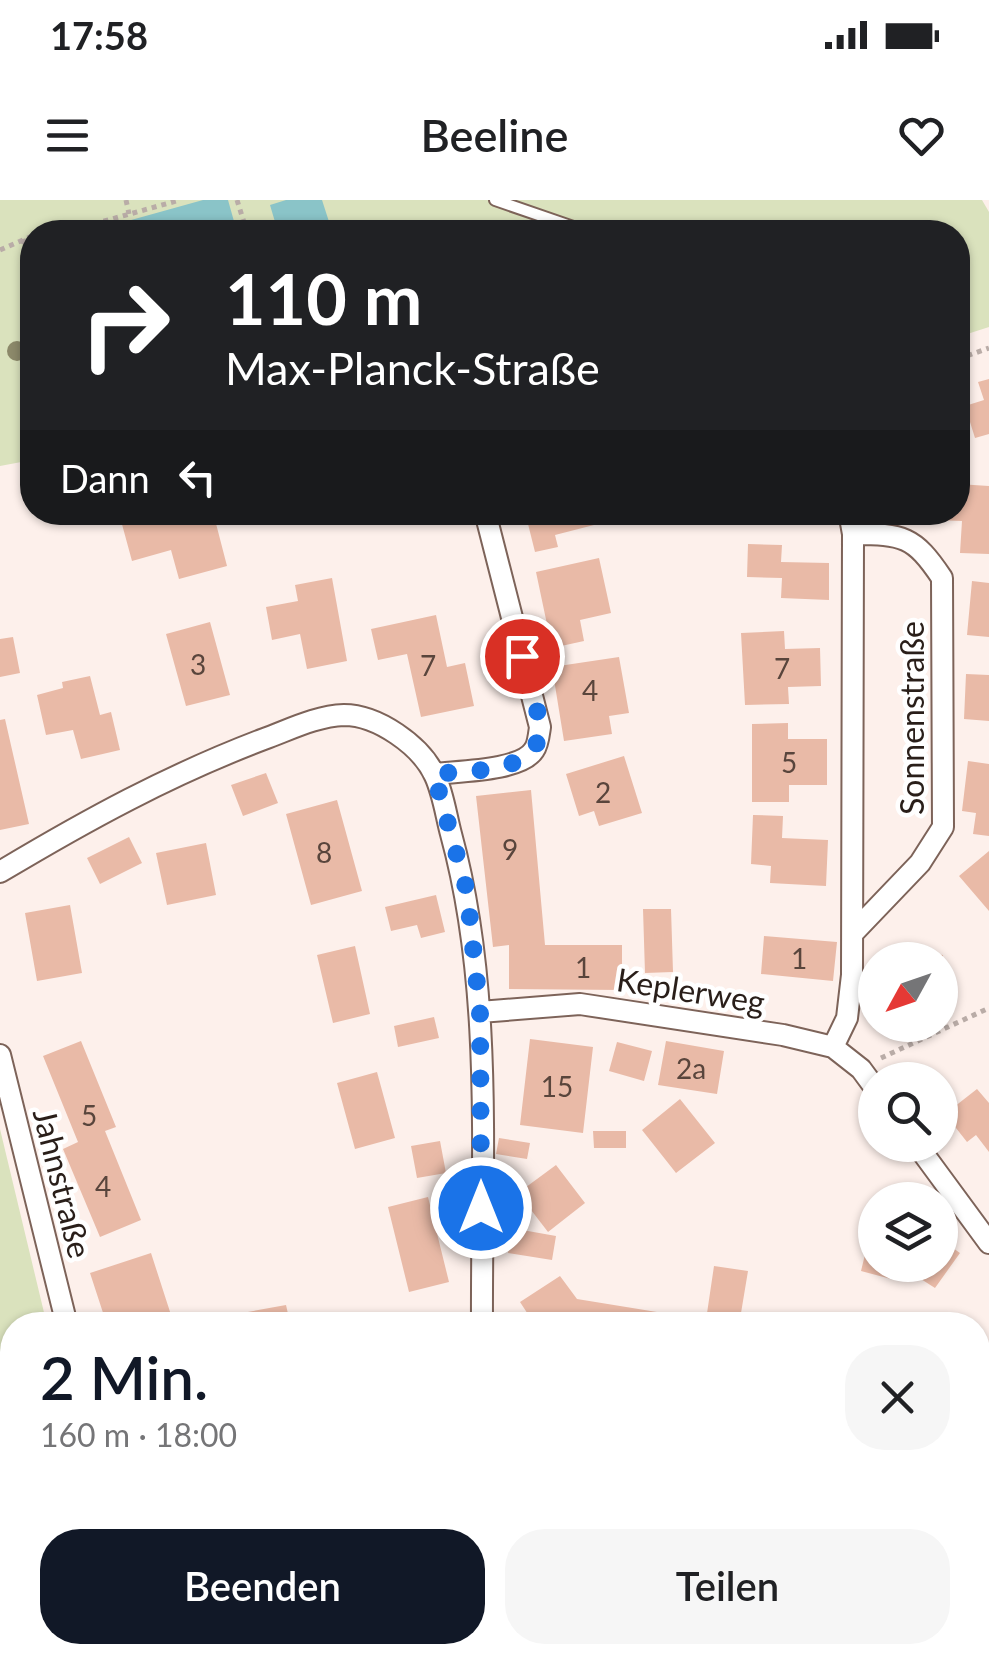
<!DOCTYPE html>
<html lang="de">
<meta charset="utf-8">
<style>
body{margin:0;font-family:Lato,sans-serif;background:#f6f6f6;color:#202124;height:100vh;display:flex;flex-direction:column;font-size:38px;white-space:nowrap}
*{box-sizing:border-box;margin:0}
p{font-size:32px;color:#757577}
.icon{flex:none;width:55px;height:55px;fill:none;stroke:currentColor;stroke-width:2;stroke-linecap:round;stroke-linejoin:round}
.map{position:relative;flex:1;overflow:hidden}
.drawer{position:absolute;left:0px;top:1112px;width:990px;height:352px;display:flex;flex-direction:column;background:#fff;border-radius:40px 40px 0 0;box-shadow:0 2px 8px #0004}
.drawer>*{flex:none}
.guide{position:absolute;left:20px;top:20px;width:950px;height:305px;border-radius:40px;box-shadow:0 2px 8px #0004;background:#202124;color:#fff;overflow:hidden}
.needle{width:65px;rotate:230deg}
.tools{position:absolute;left:858px;top:742px;display:grid;gap:20px}
.tools a{display:grid;place-items:center;width:100px;height:100px;border-radius:50%;background:#fff;box-shadow:0 2px 8px #0004;font-size:50px}
.pin{position:absolute;display:grid;place-items:center;width:85px;height:85px;color:#fff;margin:-42px;border:5px solid #fff;border-radius:50%;box-shadow:0 2px 10px #0007}
.me{position:absolute;width:110px;margin:-55px;rotate:0deg;stroke-linejoin:round;filter:drop-shadow(0 0 8px #0008)}
.turn{display:flex;align-items:center;gap:35px;height:210px;padding:0 40px;font-size:45px}
.turn .icon{width:130px;height:130px;stroke-width:2.5}
.turn b{display:block;font-size:70px;line-height:85px}
.then{display:flex;align-items:center;height:95px;padding:0 40px;background:#0003;gap:20px;font-size:38px}
.round{display:grid;place-items:center;flex:none;width:105px;height:105px;border-radius:40px;background:#f6f6f6}
.headline{display:flex;align-items:center;justify-content:space-between;height:170px;padding:0 40px}
h1{font-size:60px;font-weight:600;line-height:75px;color:#111827}
.button{display:flex;gap:20px;margin-top:auto;padding:20px 40px}
.button a{flex:1;height:115px;border-radius:40px;background:#111827;color:#fff;font-size:40px;font-weight:600;line-height:115px;text-align:center}
.button a+a{background:#f6f6f6;color:#202124}
.status{display:flex;justify-content:space-between;align-items:center;height:70px;padding:0 50px;background:#fff;direction:ltr}
.status svg{height:28px;fill:currentColor}
header{display:flex;justify-content:space-between;align-items:center;height:130px;padding:0 40px;background:#fff;font-size:45px;font-weight:600}
.map>svg:first-child{display:block}
.green{fill:#dae2bd}
.water{fill:#8ac4c8}
.building{fill:#e9baa7}
.lines{fill:none;stroke-linecap:round;stroke-linejoin:round}
.service-casing{stroke:#7d6359;stroke-width:14}
.minor-casing{stroke:#7d6359;stroke-width:24}
.tertiary-casing{stroke:#7d6359;stroke-width:29}
.path{stroke:#b9aca7;stroke-width:5;stroke-dasharray:5 5;stroke-linecap:butt}
.service{stroke:#fff;stroke-width:10}
.minor{stroke:#fff;stroke-width:20}
.tertiary{stroke:#fff;stroke-width:25}
.tree{fill:#8c896a}
.route{stroke:#1a73e8;stroke-width:18;stroke-dasharray:0 32.4}
.labels{text-anchor:middle;dominant-baseline:central;stroke-width:9;stroke-linejoin:round;paint-order:stroke}
.number-label{font-size:28px;fill:#59453c}
.street-label{font-size:32px;fill:#291e19;stroke:#fff}
</style>
<div class="status"><b>17:58</b><svg viewBox="0 0 49 12"><path d="M0 12V9h3v3zM5 12V6h3v6zM10 12V3h3v9zM15 12V0h3v12zM26 1h20v11H26zM47 4h2v5h-2z"/></svg></div>
<header><svg class="icon" aria-label="menu" viewBox="0 0 24 24"><path d="M4 6h16M4 12h16M4 18h16"/></svg>Beeline<svg class="icon" aria-label="heart" viewBox="0 0 24 24"><path d="M12 20l-8-8c-3-5 5-10 8-4 3-6 11-1 8 4z"/></svg></header>
<div class="map">
<svg width="989" height="1463" viewBox="0 0 989 1463">
<rect width="100%" height="100%" fill="#fdf0eb"/>
<path class="green" d="M0,0H982L989,12V127L958,137V32H32V260L0,266Z
M0,929L47,1125H12V1221L0,1226Z"/>
<path class="water" d="M203,0H228L237,32H88Z
M286,0H322L332,31L278,32L270,5Z"/>
<path class="building" d="M989,179V234L975,238L965,206L984,200L978,182Z
M958,284L989,286V354L960,353L962,321L933,320V312H958Z
M135,312H213L227,366L179,379L171,350L132,361L120,317Z
M525,312H591L594,325L555,335L558,347L535,352Z
M777,312H831V320H777Z
M748,344L782,345L781,362L829,363V400L781,398L782,378L747,377Z
M599,358L611,413L580,420L584,441L552,448L536,372Z
M332,378L347,461L307,469L300,434L272,440L266,407L298,401L295,385Z
M972,381L989,383V437L967,435Z
M436,415L447,467L465,463L474,506L421,517L407,454L378,460L371,429Z
M210,422L230,495L186,506L166,434Z
M784,431L785,449L820,448L821,486L788,487L789,504L745,505L741,433Z
M13,437L20,473L0,477V439Z
M619,457L629,513L609,516L612,534L564,541L552,467Z
M966,474L989,475V521L964,519Z
M90,476L100,515L111,512L120,550L81,559L73,530L46,535L37,495L63,488L62,482Z
M5,519L29,624L0,630V520Z
M788,523V539H827V585H789V602H752V524Z
M624,556L642,613L599,626L594,611L579,616L566,574Z
M968,561L989,564V636L973,634L976,613L962,611Z
M266,573L278,603L243,616L231,585Z
M531,590L545,745H622V790L509,789V745L493,747L476,596Z
M337,600L362,691L311,705L286,614Z
M753,615L783,616L782,638L828,640L826,686L770,683L771,666L751,664Z
M129,637L142,663L100,684L87,658Z
M206,643L216,695L167,705L156,653Z
M989,651V711L959,676Z
M436,695L445,732L421,738L417,725L391,731L385,707Z
M70,705L82,773L37,781L25,713Z
M643,709H671L673,772L645,773Z
M764,736L837,742L833,781L761,774Z
M355,746L370,814L333,823L317,755Z
M891,749L943,755V760H890Z
M434,817L439,838L398,847L394,826Z
M530,839L593,847L583,933L520,925Z
M81,841L116,927L105,931L141,1020L100,1037L63,949L78,942L43,856Z
M666,841L724,851L717,894L658,885Z
M617,842L652,851L644,881L609,871Z
M377,872L395,938L355,949L337,883Z
M977,889L989,903V952L976,935L967,942L945,914Z
M680,899L715,943L676,973L642,930Z
M593,931H626V948H594Z
M499,938L530,943L527,959L496,954Z
M440,941L446,973L417,978L411,946Z
M556,965L585,1003L548,1032L518,993Z
M428,997L449,1082L409,1092L388,1007Z
M511,1028L556,1036L552,1060L508,1053Z
M870,1034L875,1035V1065H894L891,1079L861,1071Z
M940,1039L960,1053L935,1088L899,1065H940Z
M151,1053L172,1118L153,1125H107L90,1073Z
M714,1066L748,1071L739,1125H535L520,1102L560,1076L577,1099L706,1120Z
M286,1105L289,1118L314,1114L316,1125H227L226,1116Z
M978,1172L989,1174V1219L978,1216Z
M989,1350V1377L978,1367Z
M199,1452H256L246,1463H190Z
M581,1452H631L640,1461L571,1463Z
M652,1452H657L668,1463H642Z
M752,1452H789L779,1463H764Z
M873,1452H920L931,1463H883Z
M962,1452H972L983,1463H952Z"/>
<g class="lines">
<g class="service-casing">
<path id="service" d="M495,0L588,32"/>
</g>
<g class="minor-casing">
<path id="minor" d="M434,574C458,571 521,571 534,550C538,545 539,534 540,527L485,312
M0,672C87,620 169,575 264,539C289,530 316,516 344,515C377,515 421,545 435,576C443,593 446,615 451,634C494,791 481,963 482,1125
M853,733L920,663L943,627L942,378C914,336 903,334 853,334
M480,812L580,804L783,835L833,847L861,869L875,888
M833,847L847,818L852,775L853,334L849,312
M0,855L67,1125
M917,945L989,1043
M0,1362L12,1374
M978,1410L989,1413
M101,1452L112,1463
M689,1452L700,1463
M833,1463L842,1452"/>
</g>
<g class="tertiary-casing">
<path id="tertiary" d="M978,1267L989,1269
M0,1273L12,1269"/>
</g>
<path class="path" d="M126,0L129,14
M237,0L247,32L268,27
M45,32H57
M65,32L180,0
M23,39L32,72
M0,50L32,36
M958,159L989,148
M881,858L989,808
M141,1463L150,1452
M550,1463L560,1452"/>
<use href="#service" class="service"/>
<use href="#minor" class="minor"/>
<use href="#tertiary" class="tertiary"/>
</g>
<circle class="tree" cx="17" cy="151" r="10"/>
<g class="lines">
<path class="route" d="M481,1008L480,812L467,691L434,574C468,570 546,575 539,523C537,501 527,478 522,456"/>
</g>
<g class="labels">
<g class="number-label">
<text x="198" y="464">3</text>
<text x="428" y="465">7</text>
<text x="782" y="468">7</text>
<text x="590" y="490">4</text>
<text x="789" y="562">5</text>
<text x="603" y="592">2</text>
<text x="510" y="649">9</text>
<text x="324" y="652">8</text>
<text x="799" y="758">1</text>
<text x="583" y="767">1</text>
<text x="691" y="868">2a</text>
<text x="557" y="886">15</text>
<text x="89" y="915">5</text>
<text x="103" y="986">4</text>
</g>
<g class="street-label">
<text transform="translate(911 518) rotate(-90)">Sonnenstraße</text>
<text transform="translate(691 790) rotate(9)">Keplerweg</text>
<text transform="translate(63 983) rotate(76)">Jahnstraße</text>
</g>
</g>
</svg>
<div class="tools">
<a><svg class="needle" viewBox="-14 -14 28 28"><path d="M0-13l5 13h-10z" fill="#e53935"/><path d="M0 13l5-13h-10z" fill="#757577"/></svg></a>
<a><svg class="icon" aria-label="search" viewBox="0 0 24 24"><circle cx="10" cy="10" r="6"/><path d="M15 15l6 6"/></svg></a>
<a><svg class="icon" aria-label="layers" viewBox="0 0 24 24"><path d="M12 4l9 5-9 5-9-5zM3 14l9 5 9-5"/></svg></a>
</div>
<div class="pin" style="left:522px;top:456px;background:#d93025"><svg class="icon" aria-label="arrive" viewBox="0 0 24 24"><path d="M6 21V4h12l-3 4 3 4H6"/></svg></div>
<svg class="me" style="left:481px;top:1008px" viewBox="-20 -20 40 40"><circle r="17" fill="#1a73e8" stroke="#fff" stroke-width="3"/><path d="M0-11L8 9 0 5-8 9z" fill="#fff"/></svg>
<div class="guide">
<div class="turn"><svg class="icon" aria-label="right" viewBox="0 0 24 24"><path d="M7 20v-9h11M14 6l5 5-5 5"/></svg><div><b>110 m</b>Max-Planck-Straße</div></div>
<div class="then">Dann<svg class="icon" aria-label="left" viewBox="0 0 24 24"><path d="M17 20v-9H6M10 6l-5 5 5 5"/></svg></div>
</div>
<section class="drawer">
<div class="headline"><div><h1>2 Min.</h1><p>160 m · 18:00</p></div><a class="round"><svg class="icon" aria-label="close" viewBox="0 0 24 24"><path d="M6 6l12 12M18 6L6 18"/></svg></a></div>
<div class="button"><a>Beenden</a><a>Teilen</a></div>
</section>
</div>
